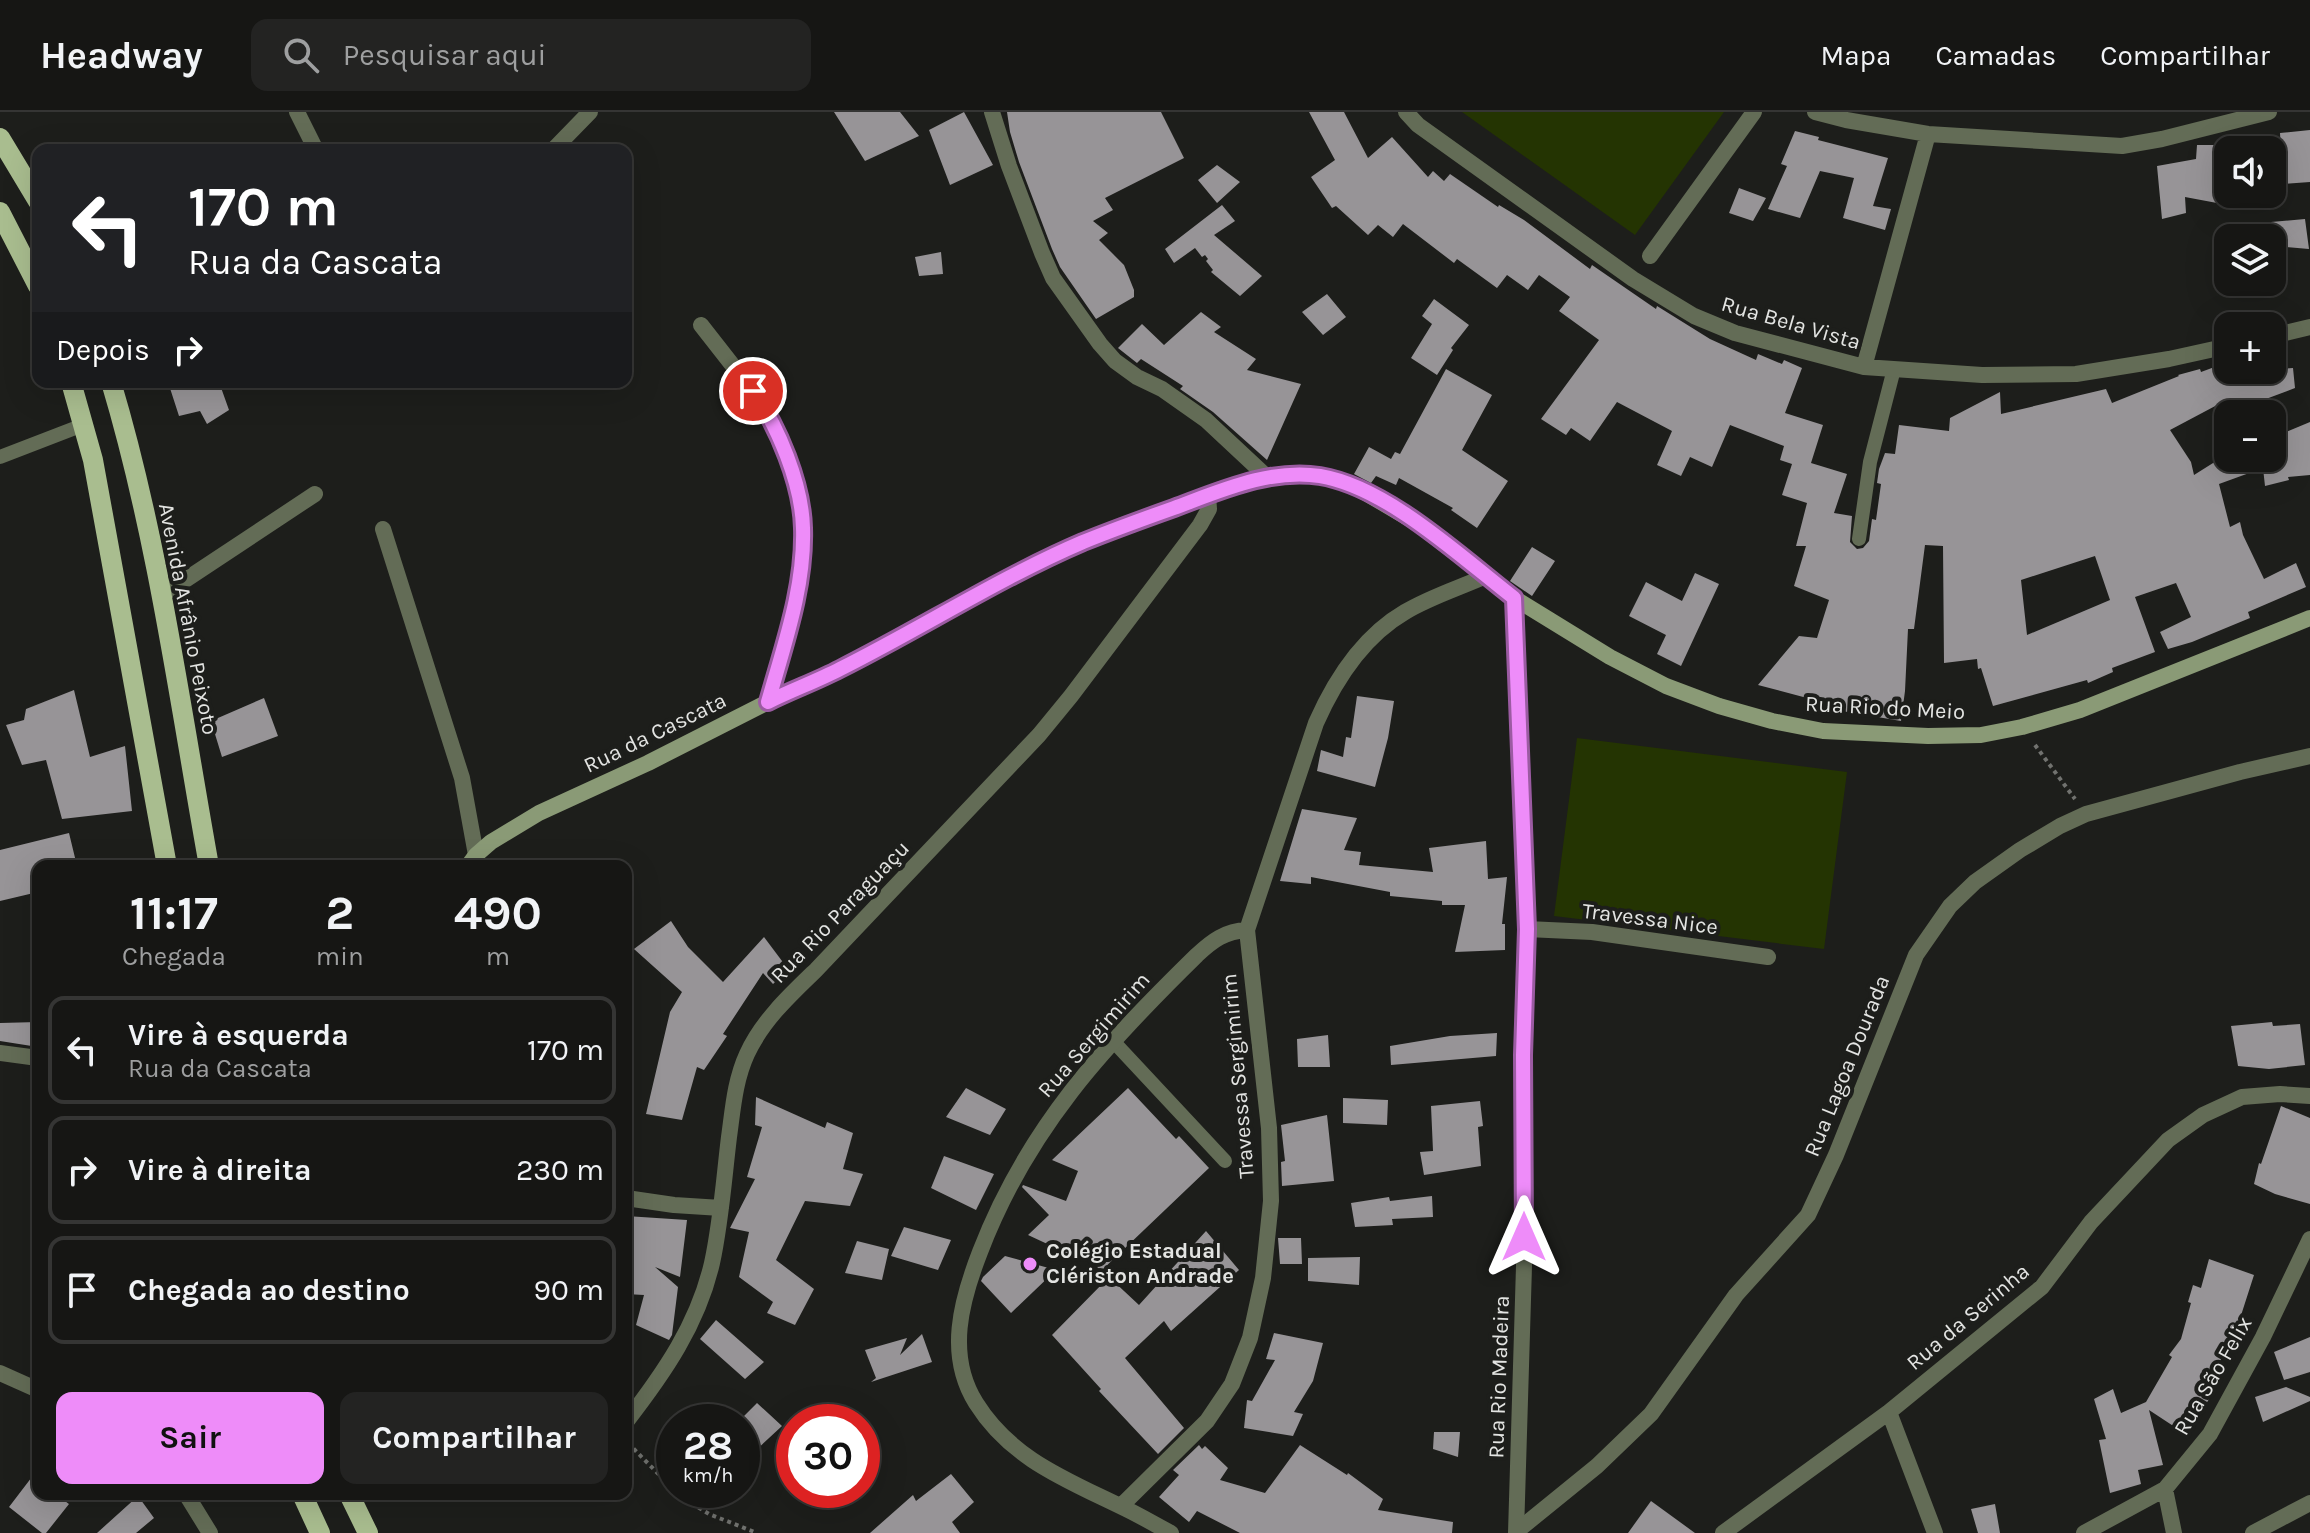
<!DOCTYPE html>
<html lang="pt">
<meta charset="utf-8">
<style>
body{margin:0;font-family:Karla,sans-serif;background:#232322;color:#f1f3f6;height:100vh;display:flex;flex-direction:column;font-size:30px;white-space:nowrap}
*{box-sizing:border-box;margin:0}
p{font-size:26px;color:#9e9fa0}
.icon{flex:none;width:44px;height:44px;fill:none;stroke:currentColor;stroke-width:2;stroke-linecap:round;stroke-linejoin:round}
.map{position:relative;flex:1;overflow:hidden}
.side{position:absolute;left:32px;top:748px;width:600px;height:640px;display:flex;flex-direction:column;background:#161614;border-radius:16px;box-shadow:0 8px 32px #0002,0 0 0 2px #353534}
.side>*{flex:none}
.top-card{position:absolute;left:32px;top:32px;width:600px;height:244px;border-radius:16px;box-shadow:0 8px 32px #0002,0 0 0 2px #353534;background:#202124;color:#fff;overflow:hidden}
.fabs{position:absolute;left:2214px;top:24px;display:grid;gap:16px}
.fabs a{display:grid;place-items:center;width:72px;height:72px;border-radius:16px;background:#161614;box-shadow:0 8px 32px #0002,0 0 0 2px #353534;font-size:40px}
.speed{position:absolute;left:656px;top:1292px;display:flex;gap:16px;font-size:40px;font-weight:700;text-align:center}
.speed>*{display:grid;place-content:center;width:104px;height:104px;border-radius:50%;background:#161614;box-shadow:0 8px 32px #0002,0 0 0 2px #353534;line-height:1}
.speed small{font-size:20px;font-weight:400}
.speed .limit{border:12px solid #d22;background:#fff;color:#111}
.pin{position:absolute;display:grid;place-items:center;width:68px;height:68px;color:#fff;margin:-34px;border:4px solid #fff;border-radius:50%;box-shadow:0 2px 8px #0007}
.me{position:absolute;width:88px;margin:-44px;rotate:0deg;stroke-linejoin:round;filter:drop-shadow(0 0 6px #0008)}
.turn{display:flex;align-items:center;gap:28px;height:168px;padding:0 24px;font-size:36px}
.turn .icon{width:104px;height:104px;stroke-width:2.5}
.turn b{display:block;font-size:56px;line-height:68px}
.then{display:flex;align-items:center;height:76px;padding:0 24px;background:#0003;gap:16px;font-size:30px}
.eta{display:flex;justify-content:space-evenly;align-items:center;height:136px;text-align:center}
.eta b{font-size:48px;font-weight:700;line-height:56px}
.button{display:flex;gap:16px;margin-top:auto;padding:16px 24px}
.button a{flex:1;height:92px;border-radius:16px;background:#ee8cf9;color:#111;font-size:32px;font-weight:700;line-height:92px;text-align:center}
.button a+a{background:#232322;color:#f1f3f6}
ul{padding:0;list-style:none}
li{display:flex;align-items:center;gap:24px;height:108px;margin:0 16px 12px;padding:0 8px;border:4px solid #353534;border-radius:16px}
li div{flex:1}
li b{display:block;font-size:30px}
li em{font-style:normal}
header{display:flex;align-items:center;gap:48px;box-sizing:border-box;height:112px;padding:0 40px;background:#161614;border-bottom:2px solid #353534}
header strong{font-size:38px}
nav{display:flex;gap:44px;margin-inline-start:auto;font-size:28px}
.search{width:560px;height:72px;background:#232322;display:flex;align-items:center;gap:20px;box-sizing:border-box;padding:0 28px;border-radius:16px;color:#9e9fa0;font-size:30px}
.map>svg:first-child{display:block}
.green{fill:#243402}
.building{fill:#979497;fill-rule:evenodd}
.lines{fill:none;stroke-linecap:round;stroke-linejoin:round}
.path{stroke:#71726f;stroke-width:4;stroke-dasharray:4 4;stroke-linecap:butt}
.service{stroke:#636c56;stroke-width:14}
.minor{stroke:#636c56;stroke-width:16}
.secondary{stroke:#8a9a76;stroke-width:16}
.primary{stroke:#a9bd8f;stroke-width:20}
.route-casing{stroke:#9b5ba2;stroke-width:20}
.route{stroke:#ee8cf9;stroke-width:14}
.poi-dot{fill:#ee8cf9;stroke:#1d1e1b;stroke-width:3}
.labels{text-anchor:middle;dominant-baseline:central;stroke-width:8;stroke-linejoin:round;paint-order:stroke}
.street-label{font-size:22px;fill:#e3e4e2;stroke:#1d1e1b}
.poi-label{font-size:22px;font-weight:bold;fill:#e3e4e2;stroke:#1d1e1b;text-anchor:start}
</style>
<header>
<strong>Headway</strong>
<div class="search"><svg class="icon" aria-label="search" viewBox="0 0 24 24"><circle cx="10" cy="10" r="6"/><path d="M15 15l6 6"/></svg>Pesquisar aqui</div>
<nav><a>Mapa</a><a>Camadas</a><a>Compartilhar</a></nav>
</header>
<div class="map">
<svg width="2310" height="1421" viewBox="0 0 2310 1421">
<rect width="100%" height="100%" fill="#1d1e1b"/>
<path class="green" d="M1462,0H1724L1635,123Z
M1577,626L1847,660L1824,837L1554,804Z"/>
<path class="building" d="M834,0H900L919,24L865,49Z
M964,0L993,53L950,73L929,18Z
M1007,0H1161L1184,46L1105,86L1113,98L1093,109L1108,121L1099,128L1124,153L1134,178V185L1096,207L1060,155L1052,137L1019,50L1010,20Z
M1309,0H1344L1368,46L1392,25L1428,65L1433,59L1444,69L1450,62L1498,95L1499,93L1524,108L1590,157L1592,153L1656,197L1657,194L1710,227L1756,248L1758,242L1782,252L1784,248L1802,256L1785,301L1823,313L1811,351L1847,362L1834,401L1852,404L1850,430L1857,437L1863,436L1869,429L1872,407L1876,408L1881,372L1877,371L1879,357L1885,341L1895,342L1899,313L1949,319L1950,306L2000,280L2001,302L2106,277L2112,291L2179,264L2178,263L2200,257L2201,260L2228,250V258H2233L2234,261L2293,256L2295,276L2223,303L2219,292L2170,318L2191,350L2194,363L2221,346H2272V326L2310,310V363L2288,365L2289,368L2265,374L2263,356L2219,372L2230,415L2240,410L2243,423L2264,467L2296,451L2306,475L2248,500L2250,506L2192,530L2168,537L2160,520L2191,505L2176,471L2135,485L2155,540L2112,556L2113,560L2088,571L2087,568L1993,594L1981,556L1978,557L1977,547L1944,551L1943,434L1925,433L1914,517H1908L1905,579L1901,609L1836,598L1837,594L1758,573L1799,524L1817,526L1829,488L1794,474L1806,434H1796L1807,391L1782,383L1792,352L1780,348L1784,334L1730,313L1712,355L1690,345L1681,364L1657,353L1672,319L1617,290L1590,329L1571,316L1566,323L1541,307L1599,228L1559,199L1570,185L1539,163L1528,178L1507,163L1497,176L1457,147L1454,151L1403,112L1393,125L1378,113L1368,123L1336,94L1332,96L1311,65L1335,48ZM2095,444L2110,488L2027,523L2021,468Z
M2310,18V70L2283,72L2280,21Z
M1795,19L1819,25L1818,28L1888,46L1873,94L1891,97L1885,118L1843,106L1854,66L1820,59L1800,106L1768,97L1787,54L1781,52Z
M2197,33H2216L2217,91L2185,85L2186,101L2162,107L2157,54L2196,47Z
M1217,53L1240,70L1217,91L1198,68Z
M1739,76L1766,86L1753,109L1729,101Z
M1222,93L1235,109L1214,123L1262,164L1240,184L1211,160L1213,158L1206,149L1208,147L1205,143L1202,145L1195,136L1174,151L1165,137Z
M2305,107L2309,137L2276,134L2271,110Z
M941,140L943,162L919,164L915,145Z
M1327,182L1346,205L1323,223L1302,200Z
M1434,187L1469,213L1451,236L1453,238L1437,263L1411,246L1432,212L1422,204Z
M1201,200L1221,215L1214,220L1256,247L1247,258L1301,272L1267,348L1213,300L1180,277L1183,274L1141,247L1137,251L1118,236L1142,212L1164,233Z
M1446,257L1492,283L1462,338L1508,369L1477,416L1451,398L1453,396L1399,366L1396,373L1376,364L1371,371L1354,362L1369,335L1391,347L1395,340L1400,342Z
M168,270H219L229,298L207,312L200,299L179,304Z
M1532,435L1555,449L1532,484L1510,469Z
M1695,461L1719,472L1681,554L1657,542L1666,523L1629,504L1646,470L1682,489Z
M74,578L90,645L125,634L132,699L62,707L46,648L22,653L6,613L24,608L26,597Z
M1357,584L1394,589L1388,626L1375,675L1317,659L1321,638L1343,645L1346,625L1351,626Z
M264,586L278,624L222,645L211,609Z
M1302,697L1357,706L1344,738L1361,740L1359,753L1433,760L1429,736L1486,729L1488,767L1507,765L1502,812H1505V838L1455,840L1465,793H1442V789L1390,784V780L1311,765V772L1280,769Z
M69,721L77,754H38V780L0,789V738Z
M671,809L688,835L723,870L764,825L788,857L773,872L763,861L723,922L727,924L704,958L697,955L682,1008L646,1002L670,900L682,880L634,837Z
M38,910V935L0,929V911Z
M2272,910L2273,914L2300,912L2305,953L2269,957L2238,954L2231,914Z
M1497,921L1496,944L1391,953L1390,934L1450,924Z
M1328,923L1330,955H1298L1297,927Z
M966,976L1006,997L990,1023L946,1005Z
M1128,976L1176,1027L1179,1024L1209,1056L1101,1159L1079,1136L1071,1143L1028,1123L1049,1103L1022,1075L1023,1073L1066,1089L1078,1059L1052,1048Z
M756,985L825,1016L827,1010L853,1021L843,1057L863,1062L850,1094L805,1089L776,1148L814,1177L795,1213L767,1201L773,1190L739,1165L749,1120L730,1116L755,1067L747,1065L762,1015L755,1013Z
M1343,986L1388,988L1387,1013L1343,1011Z
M1480,989L1483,1014L1478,1015L1481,1054L1424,1063L1420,1040L1433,1039L1431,994Z
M2281,994L2310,1006V1092L2275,1082L2254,1072L2259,1051L2261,1052Z
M1327,1003L1334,1069L1282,1074L1281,1050L1285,1049L1281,1013Z
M944,1044L994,1062L976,1098L931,1076Z
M1432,1084L1433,1105L1392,1107L1393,1113L1355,1115L1351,1091L1389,1085L1390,1089Z
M626,1104L687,1108L680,1165L655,1155L678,1175L672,1223L669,1228L636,1213L644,1183L626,1182Z
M904,1115L951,1128L938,1158L891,1144Z
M1206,1119L1239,1158L1171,1219L1164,1209L1125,1246L1184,1316L1158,1342L1099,1279L1101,1277L1052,1223L1109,1165L1139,1193Z
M1278,1126H1301L1302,1152H1280Z
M857,1129L889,1137L882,1168L845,1161Z
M1005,1144L1056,1158L1011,1201L981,1169L983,1165Z
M1360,1145L1359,1173L1308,1169V1146Z
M2209,1147L2254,1163L2235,1222L2210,1267L2225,1261L2187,1323L2149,1298L2163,1353L2138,1358L2141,1372L2110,1381L2099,1328L2106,1327L2094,1287L2113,1277L2121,1301L2146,1290L2172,1245L2169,1243L2181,1227L2191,1191L2188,1190L2193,1173L2201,1176Z
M716,1208L764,1250L745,1267L700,1227Z
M1274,1221L1323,1231L1313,1269L1294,1300L1303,1302L1293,1324L1244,1316L1247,1288L1252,1289L1275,1248L1266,1247Z
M922,1222L932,1250L871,1270L876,1266L865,1238L907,1226L900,1243Z
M2310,1225V1260L2284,1268L2274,1240Z
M2286,1275L2310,1285V1289L2263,1310L2255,1285Z
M757,1291L782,1314L754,1340L742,1325V1306Z
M1434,1320H1460L1458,1345L1433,1337Z
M1199,1333L1202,1337L1205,1334L1228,1356L1220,1368L1265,1381L1300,1333L1347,1363L1348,1361L1383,1387L1378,1398L1453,1410L1452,1421H1240L1197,1399L1189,1410L1159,1385L1179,1363L1173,1358Z
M38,1357V1382H55L69,1392L46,1421H42L9,1395Z
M951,1362L974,1390L952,1410L960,1421H870L913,1383L916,1389Z
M138,1384L154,1406L136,1421H97Z
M1651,1389L1695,1421H1628Z
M1995,1392L2000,1421H1978L1971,1397Z"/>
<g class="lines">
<path class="path" d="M2035,633L2075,687
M628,1331L680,1384L709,1402L757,1421"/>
<path class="service" d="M0,345L83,313
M1859,427L1870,350L1894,257
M1113,929L1225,1049"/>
<path class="minor" d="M297,0L316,38
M992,0L1009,54L1042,141L1053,166L1100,232L1115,249L1137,265L1162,277L1206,308L1267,365
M1406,0L1418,13L1633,167L1694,204L1735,221L1864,255L1982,263L2076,262L2169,247L2228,234
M1815,0L1846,8L1928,22L2122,34L2162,27L2269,0
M553,38L590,0
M1650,144L1754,0
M701,213L766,296L784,334L795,371L804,413L802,453L794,497L768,590
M2272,224L2310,215
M1864,255L1928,22
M383,417L462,666L476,743
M161,484L315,382
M1514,486L1527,817L1523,943L1524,1154L1516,1421
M1527,817L1592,820L1768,845
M0,941L38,946
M626,1086L674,1093L721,1096
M0,1261L38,1278
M1889,1300L1935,1421
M626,1310C664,1261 698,1212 712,1151C721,1110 724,1066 729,1025C733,996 735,968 747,942C762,909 790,883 816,858L1039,623L1071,584L1200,413L1209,397L1208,383
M2165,1377L2174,1421
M186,1382L210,1421
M1121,1394L1207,1309L1232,1272L1250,1226L1263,1166L1271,1089L1269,1016L1247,818
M1517,1419L1597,1354L1651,1302L1736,1183L1808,1103L1836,1043L1916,843L1950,794L1975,770L2020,738L2060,714L2086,702L2240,660L2310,644
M1171,1421C1154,1412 1139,1403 1122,1395C1067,1368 1011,1347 976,1291C946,1243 961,1189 980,1140C1027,1017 1104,934 1197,843C1212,829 1225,819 1247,818L1316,611C1335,568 1362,525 1405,500C1430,485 1459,476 1486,464
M1723,1421L1889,1300L2042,1175L2091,1110L2168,1028L2203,1003L2242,985L2280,982L2310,984
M2084,1421L2165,1377L2210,1322L2263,1225L2310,1127
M2253,1421L2310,1391"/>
<path class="secondary" d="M468,754L476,743L491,730L539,701L648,651L768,590L838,558L949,497L1080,431L1208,383L1267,365L1297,361L1323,364L1352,373L1415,410L1514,486L1610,545L1666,574L1719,594L1772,609L1823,619L1928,624L1981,623L2022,615L2080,598L2310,506"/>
<path class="primary" d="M0,26L38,89
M0,100L38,174
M71,270L93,348L167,754
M111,270C158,427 180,593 209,754
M302,1382L320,1421
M349,1382L368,1421"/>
</g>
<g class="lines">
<g class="route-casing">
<path id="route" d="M753,279C778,314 802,372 803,416C805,475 784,533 768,590C792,578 817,569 840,557C922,516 999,466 1083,430C1113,418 1143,407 1174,396C1220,379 1271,356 1320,364C1387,375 1461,445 1514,486L1527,817L1523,943L1524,1125"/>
</g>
<use href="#route" class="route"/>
</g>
<circle class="poi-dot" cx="1030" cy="1152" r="8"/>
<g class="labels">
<g class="street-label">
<text transform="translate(1791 211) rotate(16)">Rua Bela Vista</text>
<text transform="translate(188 507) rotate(79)">Avenida Afrânio Peixoto</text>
<text transform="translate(1885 596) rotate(3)">Rua Rio do Meio</text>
<text transform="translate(655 621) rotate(-26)">Rua da Cascata</text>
<text transform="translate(840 800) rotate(-46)">Rua Rio Paraguaçu</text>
<text transform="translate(1650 807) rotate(7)">Travessa Nice</text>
<text transform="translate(1094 923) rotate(-49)">Rua Sergimirim</text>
<text transform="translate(1847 954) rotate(-68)">Rua Lagoa Dourada</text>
<text transform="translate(1238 964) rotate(-95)">Travessa Sergimirim</text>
<text transform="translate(1968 1205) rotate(-40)">Rua da Serinha</text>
<text transform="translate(2213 1264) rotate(-60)">Rua São Felix</text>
<text transform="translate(1499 1265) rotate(-88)">Rua Rio Madeira</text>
</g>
<g class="poi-label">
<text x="1046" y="1139">Colégio Estadual<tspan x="1046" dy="25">Clériston Andrade</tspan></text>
</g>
</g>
</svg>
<div class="fabs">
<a><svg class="icon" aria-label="sound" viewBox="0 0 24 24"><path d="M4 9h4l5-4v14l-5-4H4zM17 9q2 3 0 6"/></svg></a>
<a><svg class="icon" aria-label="layers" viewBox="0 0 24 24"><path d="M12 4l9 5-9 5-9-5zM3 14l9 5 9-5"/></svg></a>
<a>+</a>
<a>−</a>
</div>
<div class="speed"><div>28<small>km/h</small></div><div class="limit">30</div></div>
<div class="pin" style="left:753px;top:279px;background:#d93025"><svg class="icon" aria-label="arrive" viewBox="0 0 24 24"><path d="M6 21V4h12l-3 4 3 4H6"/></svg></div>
<svg class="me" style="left:1524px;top:1125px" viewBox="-20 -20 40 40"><path d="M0-17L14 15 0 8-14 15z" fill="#ee8cf9" stroke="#fff" stroke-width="4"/></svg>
<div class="top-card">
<div class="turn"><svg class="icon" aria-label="left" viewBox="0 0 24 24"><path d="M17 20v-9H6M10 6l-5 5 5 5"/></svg><div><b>170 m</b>Rua da Cascata</div></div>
<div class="then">Depois<svg class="icon" aria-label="right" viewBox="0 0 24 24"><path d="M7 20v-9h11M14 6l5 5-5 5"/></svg></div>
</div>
<section class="side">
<div class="eta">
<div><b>11:17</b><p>Chegada</p></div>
<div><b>2</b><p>min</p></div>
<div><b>490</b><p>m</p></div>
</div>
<ul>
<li><svg class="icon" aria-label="left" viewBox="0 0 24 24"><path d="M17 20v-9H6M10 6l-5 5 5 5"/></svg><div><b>Vire à esquerda</b><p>Rua da Cascata</p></div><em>170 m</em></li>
<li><svg class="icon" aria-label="right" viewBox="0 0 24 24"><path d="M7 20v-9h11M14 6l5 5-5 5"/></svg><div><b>Vire à direita</b></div><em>230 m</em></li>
<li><svg class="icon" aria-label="arrive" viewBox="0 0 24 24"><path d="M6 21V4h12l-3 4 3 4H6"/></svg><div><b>Chegada ao destino</b></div><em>90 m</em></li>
</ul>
<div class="button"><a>Sair</a><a>Compartilhar</a></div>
</section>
</div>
